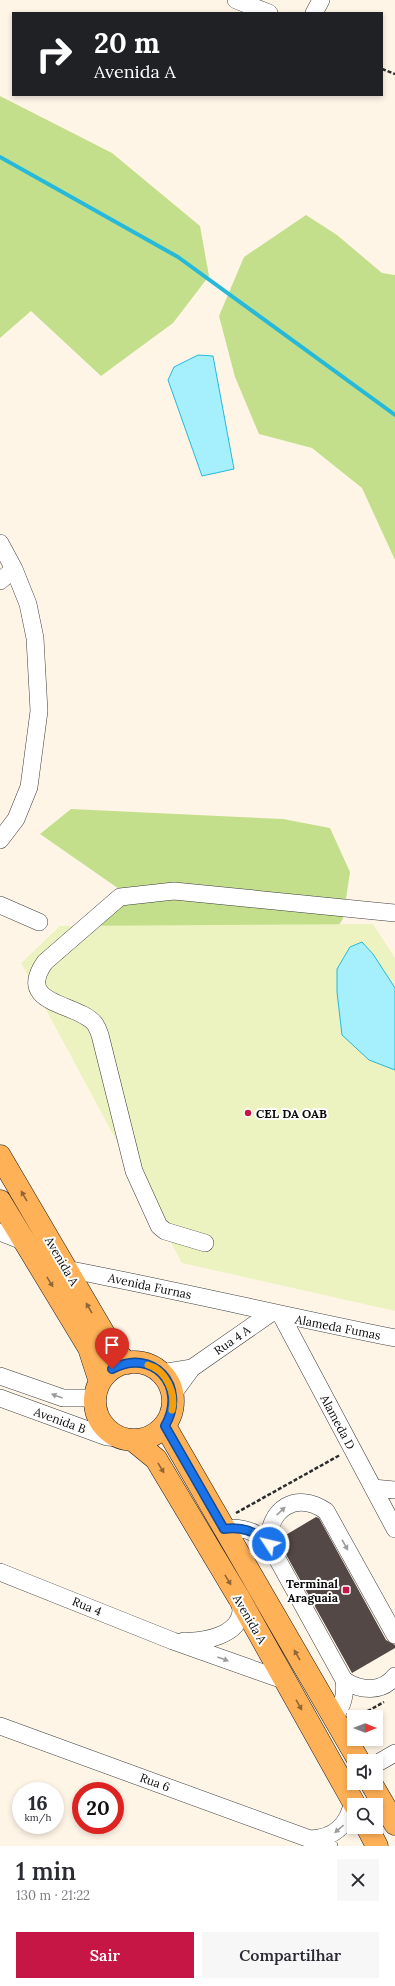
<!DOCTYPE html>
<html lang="pt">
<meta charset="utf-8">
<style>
body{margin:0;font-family:Lora,serif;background:#f7f7f7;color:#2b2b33;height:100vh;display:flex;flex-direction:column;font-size:15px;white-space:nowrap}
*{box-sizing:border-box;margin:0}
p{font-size:13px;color:#7c7c81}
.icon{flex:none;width:22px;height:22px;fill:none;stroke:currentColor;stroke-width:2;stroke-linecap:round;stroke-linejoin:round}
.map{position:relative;height:1846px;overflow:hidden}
.drawer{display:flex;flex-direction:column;background:#fff;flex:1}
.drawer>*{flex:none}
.hud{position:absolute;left:12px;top:12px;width:371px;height:84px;border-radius:0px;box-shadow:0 2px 6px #0003;background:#202124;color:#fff;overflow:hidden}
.needle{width:26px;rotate:90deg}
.controls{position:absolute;left:347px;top:1710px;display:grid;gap:8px}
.controls a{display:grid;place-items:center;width:36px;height:36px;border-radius:0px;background:#fff;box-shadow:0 2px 6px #0003;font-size:20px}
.speed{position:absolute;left:12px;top:1782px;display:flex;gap:8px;font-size:20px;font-weight:700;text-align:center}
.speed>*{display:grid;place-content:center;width:52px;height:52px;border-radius:50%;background:#fff;box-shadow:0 2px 6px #0003;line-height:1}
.speed small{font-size:10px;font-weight:400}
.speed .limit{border:6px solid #d22;background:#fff;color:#111}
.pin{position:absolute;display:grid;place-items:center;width:34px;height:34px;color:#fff;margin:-41px -17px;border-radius:50% 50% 50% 0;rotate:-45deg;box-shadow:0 0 4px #0007}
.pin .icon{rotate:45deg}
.me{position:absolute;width:44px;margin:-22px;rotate:305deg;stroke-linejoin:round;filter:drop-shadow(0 0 3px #0008)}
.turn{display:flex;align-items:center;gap:14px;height:84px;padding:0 16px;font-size:18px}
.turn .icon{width:52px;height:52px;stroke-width:2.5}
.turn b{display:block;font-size:28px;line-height:34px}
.round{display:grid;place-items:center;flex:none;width:42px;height:42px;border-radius:0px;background:#f7f7f7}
.headline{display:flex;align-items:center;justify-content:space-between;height:68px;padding:0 16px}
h1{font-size:24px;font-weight:600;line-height:30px}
.action{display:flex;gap:8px;margin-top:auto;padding:8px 16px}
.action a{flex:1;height:46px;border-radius:0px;background:#c51645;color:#fff;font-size:16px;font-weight:600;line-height:46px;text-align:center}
.action a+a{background:#f7f7f7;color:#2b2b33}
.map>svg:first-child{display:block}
.forest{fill:#c3df8b}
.pitch{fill:#ecf3c0}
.water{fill:#a6effc;stroke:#26b9da}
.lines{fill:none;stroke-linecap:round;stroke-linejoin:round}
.stream{stroke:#26b9da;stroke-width:4}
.building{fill:#534845}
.minor-casing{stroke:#3d3d3d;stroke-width:18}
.major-casing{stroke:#1b1b1b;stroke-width:23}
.path{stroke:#2c2c2c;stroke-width:2.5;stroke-dasharray:4 2;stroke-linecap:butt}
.minor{stroke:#fff;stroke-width:17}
.major{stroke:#ffb157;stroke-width:22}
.oneway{fill:#916634}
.oneway2{fill:#9d9d9d}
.route-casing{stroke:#114b97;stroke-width:10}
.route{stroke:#1a73e8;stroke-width:7}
.slow{stroke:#f59e0b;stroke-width:7}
.poi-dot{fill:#c51645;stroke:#fff;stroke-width:1.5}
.labels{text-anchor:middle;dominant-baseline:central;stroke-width:4;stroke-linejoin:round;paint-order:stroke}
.poi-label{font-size:12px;font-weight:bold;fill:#0a0a0a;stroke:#fff;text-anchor:start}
.street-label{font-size:12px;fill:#0a0a0a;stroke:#fff}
</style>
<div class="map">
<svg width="395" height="1846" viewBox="0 0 395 1846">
<rect width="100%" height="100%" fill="#fff5e7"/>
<path class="forest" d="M0,96L112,153L200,226L209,276L173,323L101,376L31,311L0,338Z
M306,215L337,235L382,273L395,275V560L362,488L312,448L259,434L235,377L219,316L244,257Z
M71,809L283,819L330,828L350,872L343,919L268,1022L70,943L122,891L40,834Z"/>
<path class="pitch" d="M373,924L395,958V1311L182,1263L21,963L60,926Z"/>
<path class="water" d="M198,355L213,356L234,469L202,476L168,380L174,367Z
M362,942L373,954L395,988V1070L369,1060L342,1035L337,992V969L350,947Z"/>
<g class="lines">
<path class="stream" d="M0,157L178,257L395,415"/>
</g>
<path class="building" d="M316,1517L319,1518L386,1640L395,1645V1648L352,1673L279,1542V1539Z"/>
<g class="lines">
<g class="minor-casing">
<path id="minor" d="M236,0L269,13
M314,13L321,0
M0,543L14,569L28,604L35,638L39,711L29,787L16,819L0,840
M0,581L14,569
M0,905L39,922
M0,1232L28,1243
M205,1243L165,1231L159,1226L134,1171L100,1035C99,1032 97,1027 95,1024C78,1002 14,1006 45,962L120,897L174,891L395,913
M59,1264L66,1269C176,1290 285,1316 395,1338
M281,1315L395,1529
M161,1373L192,1368
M0,1376L63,1398H95
M173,1394L192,1368L271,1313
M0,1398L107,1437L121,1438
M373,1488L395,1490
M224,1529C242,1526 256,1531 269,1544
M0,1572L173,1641L286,1681
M395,1635L326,1511C296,1491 268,1508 269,1544L344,1680C360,1691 382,1693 395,1676
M184,1641C203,1642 239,1636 241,1611C241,1607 239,1602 239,1598
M334,1718C343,1705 346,1695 344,1680
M0,1726L329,1846
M376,1764L395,1753
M310,1839C335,1838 348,1825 353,1801"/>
</g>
<g class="major-casing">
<path id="major" d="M0,1156L106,1337L114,1350L127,1363
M0,1201L89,1348L100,1382
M95 1401a39 39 0 1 1 78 0a39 39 0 1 1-78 0Z
M165,1426L359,1761
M134,1441L156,1459L239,1598L355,1805
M371,1783L395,1824
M367,1827L377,1846"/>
</g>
<path class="path" d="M382,69L395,74
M236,1513L340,1455
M357,1717L384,1702"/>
<use href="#minor" class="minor"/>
<use href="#major" class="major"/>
</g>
<defs><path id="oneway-solid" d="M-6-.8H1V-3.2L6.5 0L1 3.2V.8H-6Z"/></defs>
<g class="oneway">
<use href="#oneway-solid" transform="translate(24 1196) rotate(-120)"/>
<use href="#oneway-solid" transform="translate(50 1282) rotate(59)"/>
<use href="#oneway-solid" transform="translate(89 1308) rotate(-120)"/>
<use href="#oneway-solid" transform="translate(161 1468) rotate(59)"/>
<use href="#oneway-solid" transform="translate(228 1580) rotate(59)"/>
<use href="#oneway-solid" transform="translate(297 1655) rotate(-120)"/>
<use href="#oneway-solid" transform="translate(299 1705) rotate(61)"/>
</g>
<g class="oneway2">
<use href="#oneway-solid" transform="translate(57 1396) rotate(-160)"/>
<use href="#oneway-solid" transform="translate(281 1511) rotate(-43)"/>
<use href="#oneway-solid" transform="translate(345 1545) rotate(61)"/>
<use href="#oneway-solid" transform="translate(223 1659) rotate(20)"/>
<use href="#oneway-solid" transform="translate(339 1829) rotate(139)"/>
</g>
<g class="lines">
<g class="route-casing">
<path id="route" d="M112,1369C153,1347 188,1386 165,1426L224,1529C242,1526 256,1531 269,1544"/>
</g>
<use href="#route" class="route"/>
<path class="slow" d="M148,1365C166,1370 176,1393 172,1410"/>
</g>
<g class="poi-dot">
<circle cx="248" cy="1113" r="4"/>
<rect x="342" y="1586" width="8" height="8" rx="2"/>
</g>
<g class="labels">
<g class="poi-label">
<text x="256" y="1113">CEL DA OAB</text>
<text x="338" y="1583" text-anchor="end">Terminal<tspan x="338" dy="14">Araguaia</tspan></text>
</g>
<g class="street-label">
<text transform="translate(62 1261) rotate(60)">Avenida A</text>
<text transform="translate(150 1286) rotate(12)">Avenida Furnas</text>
<text transform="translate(338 1327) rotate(11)">Alameda Fumas</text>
<text transform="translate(232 1340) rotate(-35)">Rua 4 A</text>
<text transform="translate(60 1420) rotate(20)">Avenida B</text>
<text transform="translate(338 1422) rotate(62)">Alameda D</text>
<text transform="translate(87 1606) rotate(22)">Rua 4</text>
<text transform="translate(250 1619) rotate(60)">Avenida A</text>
<text transform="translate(155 1782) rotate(20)">Rua 6</text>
</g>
</g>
</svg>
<div class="controls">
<a><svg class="needle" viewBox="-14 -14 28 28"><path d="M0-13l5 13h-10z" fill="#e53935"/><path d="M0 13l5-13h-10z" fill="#7c7c81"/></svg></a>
<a><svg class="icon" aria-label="sound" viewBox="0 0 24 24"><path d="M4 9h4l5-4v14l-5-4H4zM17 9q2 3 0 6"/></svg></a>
<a><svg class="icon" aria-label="search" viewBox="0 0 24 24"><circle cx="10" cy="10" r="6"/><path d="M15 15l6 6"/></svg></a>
</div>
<div class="speed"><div>16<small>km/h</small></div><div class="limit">20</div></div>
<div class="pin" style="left:112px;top:1369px;background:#d93025"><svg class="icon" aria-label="arrive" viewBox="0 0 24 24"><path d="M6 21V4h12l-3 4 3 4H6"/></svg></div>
<svg class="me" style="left:269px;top:1544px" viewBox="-20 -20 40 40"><circle r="17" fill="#1a73e8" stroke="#fff" stroke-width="3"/><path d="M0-11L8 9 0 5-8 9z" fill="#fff"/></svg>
<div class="hud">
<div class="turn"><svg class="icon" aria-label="right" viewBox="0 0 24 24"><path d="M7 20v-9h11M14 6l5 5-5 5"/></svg><div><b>20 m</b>Avenida A</div></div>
</div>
</div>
<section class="drawer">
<div class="headline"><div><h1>1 min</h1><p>130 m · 21:22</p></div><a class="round"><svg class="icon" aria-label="close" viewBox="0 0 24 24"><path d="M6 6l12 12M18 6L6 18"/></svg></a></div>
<div class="action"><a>Sair</a><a>Compartilhar</a></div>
</section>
